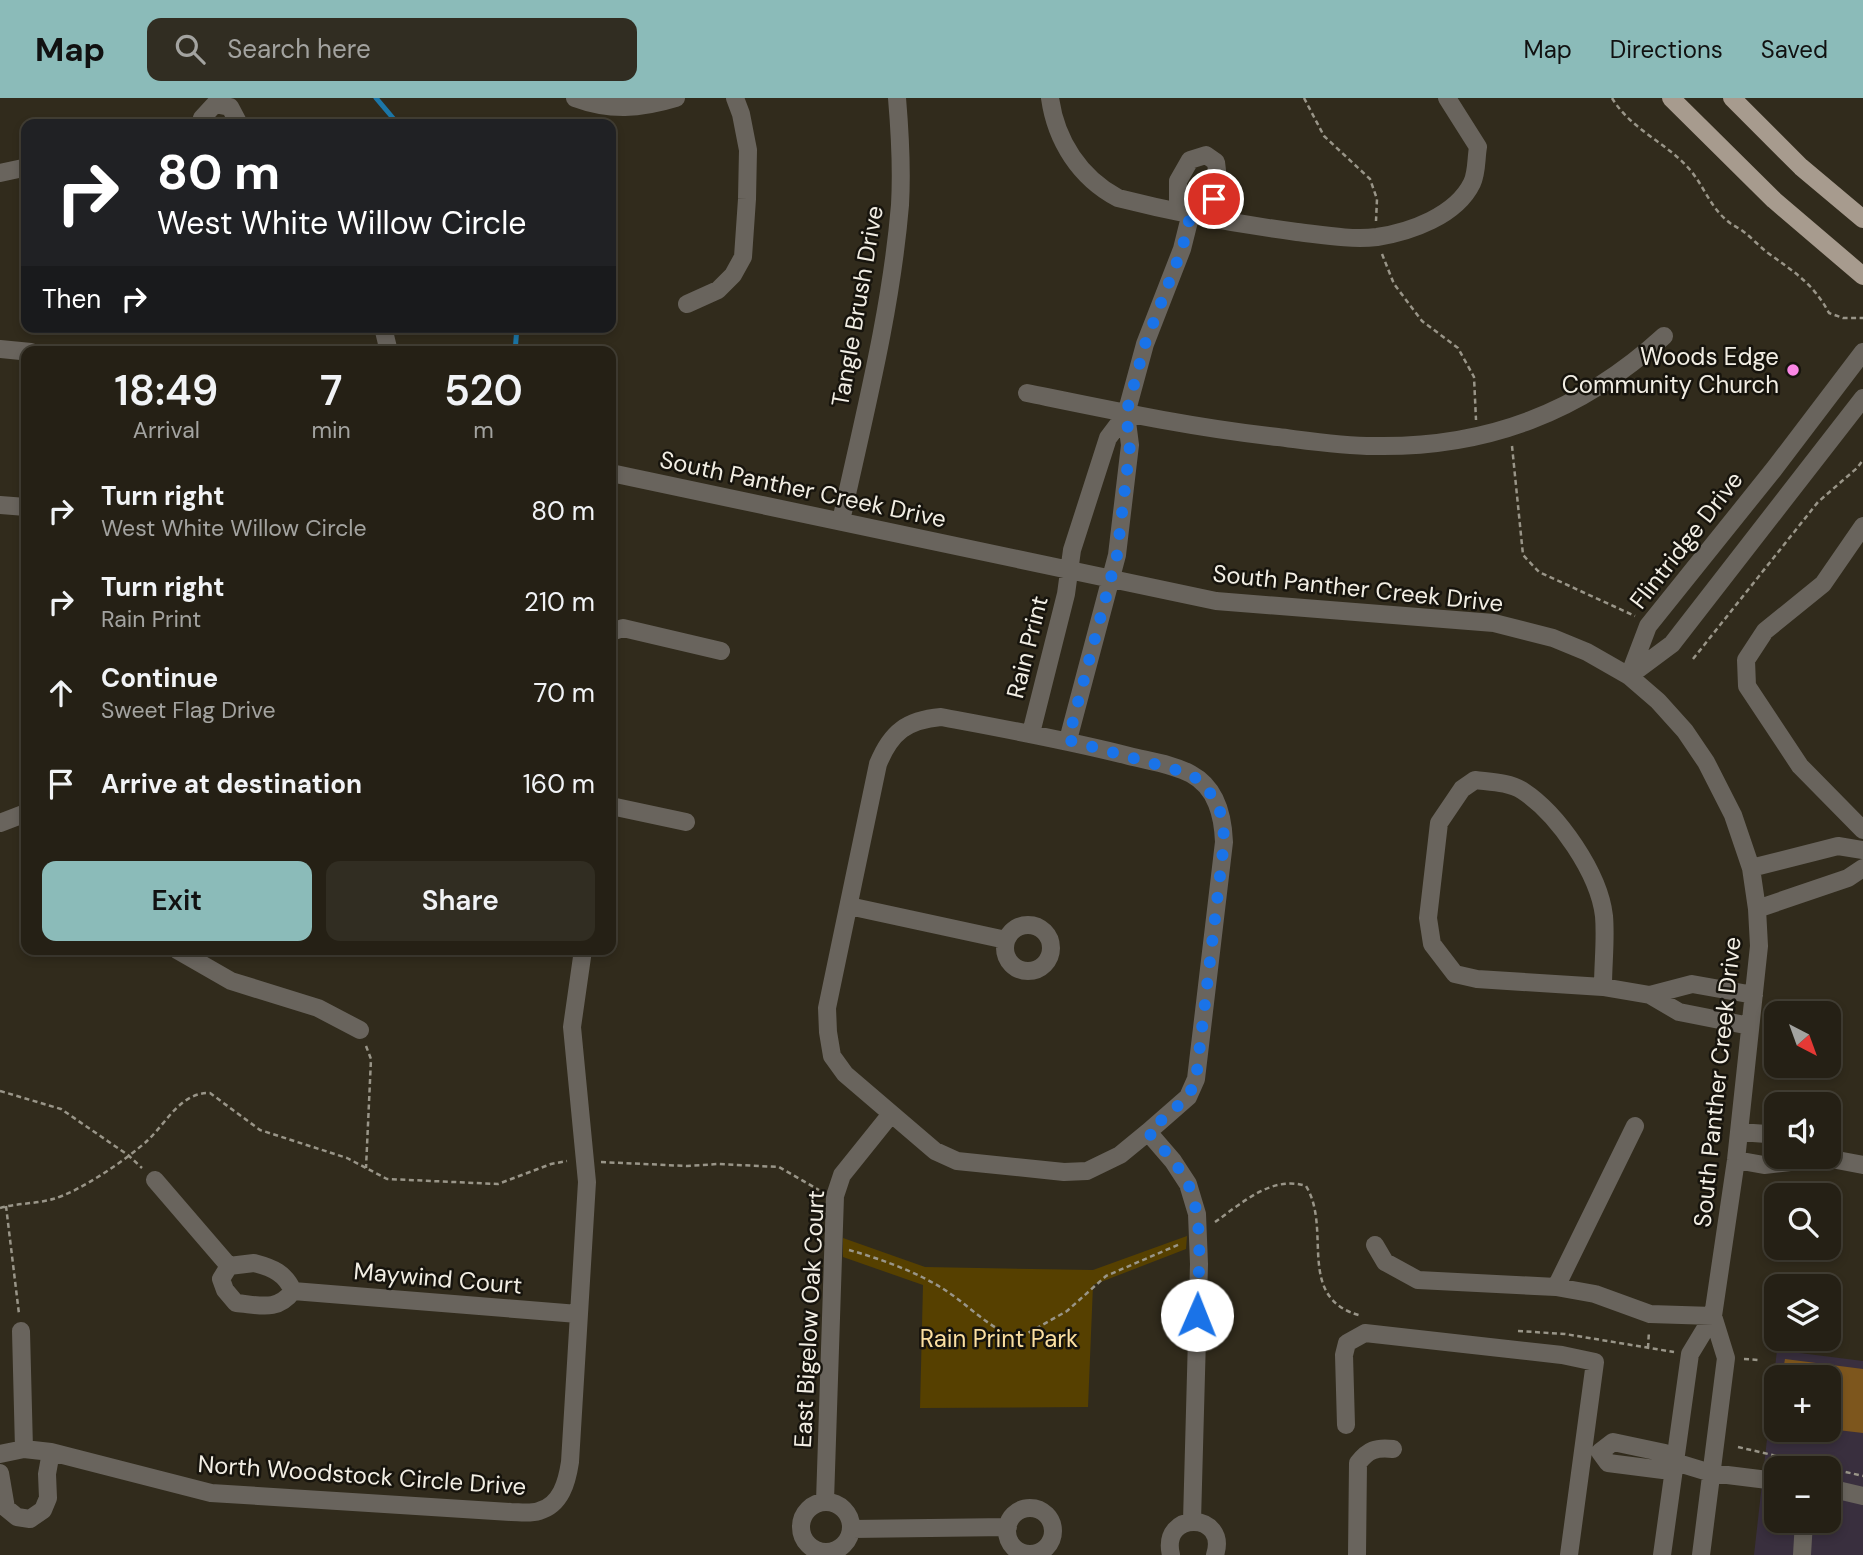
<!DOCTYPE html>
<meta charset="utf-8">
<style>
body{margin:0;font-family:"DM Sans",sans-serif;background:#312d22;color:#f1f3f6;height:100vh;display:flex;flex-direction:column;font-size:26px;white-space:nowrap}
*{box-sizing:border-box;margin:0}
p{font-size:23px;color:#a3a3a0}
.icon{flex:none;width:38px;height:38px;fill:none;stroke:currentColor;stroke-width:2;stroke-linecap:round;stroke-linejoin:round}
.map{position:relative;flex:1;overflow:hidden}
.side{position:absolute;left:21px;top:248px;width:595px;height:609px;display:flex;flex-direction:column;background:#252015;border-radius:14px;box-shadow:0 4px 10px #0003,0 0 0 2px #423e34}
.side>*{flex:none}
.top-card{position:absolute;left:21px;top:21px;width:595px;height:214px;border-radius:14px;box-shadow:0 4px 10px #0003,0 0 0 2px #423e34;background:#202124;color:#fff;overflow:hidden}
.needle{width:46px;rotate:139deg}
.fabs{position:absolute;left:1764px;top:903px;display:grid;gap:14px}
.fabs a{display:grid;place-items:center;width:77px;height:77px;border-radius:14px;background:#252015;box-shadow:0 4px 10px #0003,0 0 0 2px #423e34;font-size:35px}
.pin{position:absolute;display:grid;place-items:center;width:60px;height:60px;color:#fff;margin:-30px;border:4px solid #fff;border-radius:50%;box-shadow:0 2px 7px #0007}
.me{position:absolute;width:77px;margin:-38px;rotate:1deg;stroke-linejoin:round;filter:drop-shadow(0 0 5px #0008)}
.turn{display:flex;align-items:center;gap:24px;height:147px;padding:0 21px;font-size:32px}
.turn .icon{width:91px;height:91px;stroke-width:2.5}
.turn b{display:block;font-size:49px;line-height:60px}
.then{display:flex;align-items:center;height:66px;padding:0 21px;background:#0003;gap:14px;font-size:26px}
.eta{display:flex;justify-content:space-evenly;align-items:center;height:119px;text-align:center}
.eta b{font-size:42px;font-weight:600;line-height:49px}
.action{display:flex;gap:14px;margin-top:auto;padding:14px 21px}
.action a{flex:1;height:80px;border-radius:14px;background:#8bbbb9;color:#111;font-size:28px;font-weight:600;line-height:80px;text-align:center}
.action a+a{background:#312d22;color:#f1f3f6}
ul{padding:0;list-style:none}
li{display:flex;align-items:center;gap:21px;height:91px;padding:0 21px}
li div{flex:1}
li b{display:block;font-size:26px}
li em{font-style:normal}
header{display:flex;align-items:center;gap:42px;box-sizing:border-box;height:98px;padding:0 35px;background:#8bbbb9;color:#111}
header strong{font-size:33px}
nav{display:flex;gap:38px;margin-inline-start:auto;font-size:24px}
.search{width:490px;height:63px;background:#312d22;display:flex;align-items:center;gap:18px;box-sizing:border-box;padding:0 24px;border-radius:14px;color:#a3a3a0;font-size:26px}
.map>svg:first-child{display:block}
.commercial{fill:#392f3e;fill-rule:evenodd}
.green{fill:#564000}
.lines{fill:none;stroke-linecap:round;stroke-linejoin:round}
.stream{stroke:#1c76a7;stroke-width:5}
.building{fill:#7d561d}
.path{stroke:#999588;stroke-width:2.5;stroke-dasharray:5 3.5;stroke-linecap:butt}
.minor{stroke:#69645d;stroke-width:18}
.major{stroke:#a79b8e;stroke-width:18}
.route{stroke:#1a73e8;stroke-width:12;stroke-dasharray:0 21.6}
.poi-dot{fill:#fb87e5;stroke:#17140d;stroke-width:2.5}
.labels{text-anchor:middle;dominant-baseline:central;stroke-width:5;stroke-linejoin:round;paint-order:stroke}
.street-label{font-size:24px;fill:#f2eee4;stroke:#17140d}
.poi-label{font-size:24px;fill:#f2eee4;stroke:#17140d;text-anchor:end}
.park-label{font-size:24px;fill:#fbdfa1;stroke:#17140d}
</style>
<header>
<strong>Map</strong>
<div class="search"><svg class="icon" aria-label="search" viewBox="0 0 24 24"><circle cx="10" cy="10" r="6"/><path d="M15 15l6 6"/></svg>Search here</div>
<nav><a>Map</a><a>Directions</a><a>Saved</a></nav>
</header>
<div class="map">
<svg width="1863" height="1457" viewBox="0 0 1863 1457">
<rect width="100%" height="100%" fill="#312b1c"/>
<path class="commercial" d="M1777,1252L1863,1263V1457H1754ZM1776,1279H1829V1332H1776ZM1776,1370H1829V1423H1776Z"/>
<path class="green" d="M1187,1138L1186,1151L1093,1187L1088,1309L920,1310L923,1187L843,1159V1140L925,1169L1093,1172Z"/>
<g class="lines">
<path class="stream" d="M376,0L398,26
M515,254L517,229"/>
</g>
<path class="building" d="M1785,1261L1863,1271V1335L1829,1331V1279H1782Z"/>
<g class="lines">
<path class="path" d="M1304,0L1324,38L1370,81L1377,101L1376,123
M1612,0C1631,32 1668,45 1691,73C1705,90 1711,111 1730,125C1734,128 1739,130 1744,134C1752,140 1760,149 1768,155C1794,174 1813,185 1829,215L1843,220H1863
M1382,156L1394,186L1422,223L1458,250L1474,279L1476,322
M1512,348L1523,457L1539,474L1635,518
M1693,561L1818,404L1857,370L1863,362
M366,948L371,961L366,1070
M0,993L61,1011L128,1057L142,1070
M601,1064L687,1068L718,1066L779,1069L819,1092
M6,1108L19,1216
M0,1110C17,1105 36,1106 53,1101C79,1094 129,1060 148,1042C167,1024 181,994 210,995L260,1032L347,1060L387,1081L498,1086L551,1066L567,1063
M1215,1124C1242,1105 1272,1077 1306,1088C1333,1132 1294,1201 1362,1218
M849,1152C881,1161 917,1174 945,1192C970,1208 990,1232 1019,1240L1067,1213L1106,1178L1180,1146
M1518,1233L1565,1236L1674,1254
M1648,1250L1649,1233
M1744,1261L1758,1262
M1738,1349L1863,1378"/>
<path class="minor" d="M575,0C610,13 640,11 676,0
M1050,0C1056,43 1080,80 1118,100C1177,115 1237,126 1297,134C1323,137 1351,142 1377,139C1410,134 1456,118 1472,85C1477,75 1476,60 1478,49L1447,0
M200,26L202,20L215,6L230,9L239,26
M0,75L23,70
M687,206L718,192L733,177L743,159L747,101L748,52L741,16L735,0
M383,229L389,254
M0,251L31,254
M1027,295C1110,312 1194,330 1278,339C1310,343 1342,348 1374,348C1487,350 1581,314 1664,238
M611,375L1216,503L1494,525L1553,540L1587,554L1629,578L1658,603L1685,633L1706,664L1733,717L1751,770L1757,811L1759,848L1736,1062L1713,1218L1690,1256L1662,1457
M0,407L26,409
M841,423C864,318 891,214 900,107C902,72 900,35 897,0
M1863,428L1823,486L1765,533L1746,562L1747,588L1800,668L1863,732
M611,534L623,530L721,553
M1629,578L1648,528L1774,371L1863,254
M1629,578L1672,546L1863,300
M941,619C1005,631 1067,642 1129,658C1149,663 1173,666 1191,676C1217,690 1223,718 1224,744L1196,981L1188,999L1148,1034L1120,1057L1087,1073L1064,1074L957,1063L935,1053L845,976L832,958L828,934L827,910L878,666C891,634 907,622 941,619Z
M1031,635L1066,496L1072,452L1108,340L1126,316
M1068,642L1117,457L1130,347L1126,316L1145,246L1182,151L1191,115C1219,99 1220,96 1216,64L1206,57L1190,62L1178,83V102L1191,115
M611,708L686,724
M0,725L26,715
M1751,770L1838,748L1863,752
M849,808L1006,842
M1757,811L1848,780L1863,770
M1005 850a23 23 0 1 1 46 0a23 23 0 1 1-46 0Z
M177,852L231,883L318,910L360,932
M1603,889C1603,865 1606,841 1604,818C1599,775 1558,716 1523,693C1509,684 1491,684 1475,682L1462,691L1439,725L1428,820L1432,846L1455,876L1477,881L1603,889L1650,897L1679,914L1750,928
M1650,897L1692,886L1754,897
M1148,1034L1173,1063L1188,1086L1197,1116L1199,1166L1192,1423
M1739,1034L1767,1036L1776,1039
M1821,1059L1863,1067
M1736,1062L1764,1067L1825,1060
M155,1082L229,1168
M1375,1147L1385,1164L1418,1182L1556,1189L1595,1196L1650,1216L1713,1218
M254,1165C273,1170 285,1175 293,1193C277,1214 260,1207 236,1205L225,1192L221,1181L229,1168Z
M1556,1189L1635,1028
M293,1193L578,1216
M21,1233L24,1351
M1346,1327L1344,1257L1347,1245L1365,1235L1562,1257L1595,1264L1569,1457
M1613,1344L1665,1355L1675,1364L1663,1372L1608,1365L1600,1354Z
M0,1356L24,1351L51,1354L211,1395L511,1414C519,1414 530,1416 539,1413C561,1407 567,1384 570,1364L587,1084L572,929L583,852
M1675,1364L1711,1375L1776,1383
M0,1375L6,1410L17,1419L30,1421L43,1412L48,1400L47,1376L51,1354
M1829,1390L1863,1398
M825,1403L835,1098L842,1077L891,1016
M801 1429a25 25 0 1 1 50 0a25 25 0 1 1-50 0Z
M1007 1433a23 23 0 1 1 46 0a23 23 0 1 1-46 0Z
M852,1431L1008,1429
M1171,1457C1160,1412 1229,1414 1215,1457
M1357,1457L1358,1365C1368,1352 1376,1349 1393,1351
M1701,1457L1726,1260L1713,1218
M1802,1457L1804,1423"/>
<path class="major" d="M1671,0L1774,102L1863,178
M1732,0L1801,69L1863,121"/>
</g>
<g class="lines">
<path class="route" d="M1197,1217C1198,1178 1205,1122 1188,1086C1179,1067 1162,1050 1148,1034L1188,999L1196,981L1224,744C1223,711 1217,698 1191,676L1068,642L1117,457L1130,347L1126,316L1145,246L1182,151L1191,115L1214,101"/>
</g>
<circle class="poi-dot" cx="1793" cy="272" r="7"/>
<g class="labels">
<g class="street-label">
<text transform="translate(857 208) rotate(-80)">Tangle Brush Drive</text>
<text transform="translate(803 391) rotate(12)">South Panther Creek Drive</text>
<text transform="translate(1686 442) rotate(-52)">Flintridge Drive</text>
<text transform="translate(1358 490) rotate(6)">South Panther Creek Drive</text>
<text transform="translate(1027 549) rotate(-76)">Rain Print</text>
<text transform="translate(1717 984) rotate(-84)">South Panther Creek Drive</text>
<text transform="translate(438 1180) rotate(5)">Maywind Court</text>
<text transform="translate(809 1221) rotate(-87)">East Bigelow Oak Court</text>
<text transform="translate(362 1377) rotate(4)">North Woodstock Circle Drive</text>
</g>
<g class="poi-label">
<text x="1779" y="258">Woods Edge<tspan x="1779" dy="28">Community Church</tspan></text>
</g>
<g class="park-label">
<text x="999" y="1240">Rain Print Park</text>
</g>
</g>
</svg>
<div class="fabs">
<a><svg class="needle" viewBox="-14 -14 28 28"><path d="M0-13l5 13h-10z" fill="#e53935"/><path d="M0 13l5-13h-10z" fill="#a3a3a0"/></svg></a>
<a><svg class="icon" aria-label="sound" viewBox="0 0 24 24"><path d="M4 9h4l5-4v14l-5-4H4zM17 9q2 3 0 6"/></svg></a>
<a><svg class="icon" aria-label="search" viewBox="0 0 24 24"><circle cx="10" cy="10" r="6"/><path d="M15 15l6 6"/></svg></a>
<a><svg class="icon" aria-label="layers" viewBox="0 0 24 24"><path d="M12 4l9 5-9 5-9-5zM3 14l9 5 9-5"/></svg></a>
<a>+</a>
<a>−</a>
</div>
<div class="pin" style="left:1214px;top:101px;background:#d93025"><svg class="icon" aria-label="arrive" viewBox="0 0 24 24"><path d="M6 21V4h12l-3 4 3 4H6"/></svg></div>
<svg class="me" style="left:1197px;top:1217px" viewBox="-20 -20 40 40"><circle r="19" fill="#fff"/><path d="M0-13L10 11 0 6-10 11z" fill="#1a73e8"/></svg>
<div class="top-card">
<div class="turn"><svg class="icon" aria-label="right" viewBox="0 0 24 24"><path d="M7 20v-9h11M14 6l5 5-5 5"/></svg><div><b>80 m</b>West White Willow Circle</div></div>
<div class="then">Then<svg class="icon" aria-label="right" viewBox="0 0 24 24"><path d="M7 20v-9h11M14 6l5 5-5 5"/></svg></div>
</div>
<section class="side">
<div class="eta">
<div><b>18:49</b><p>Arrival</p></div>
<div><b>7</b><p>min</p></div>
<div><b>520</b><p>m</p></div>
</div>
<ul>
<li><svg class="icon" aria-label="right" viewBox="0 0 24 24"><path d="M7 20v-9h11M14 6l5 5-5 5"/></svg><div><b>Turn right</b><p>West White Willow Circle</p></div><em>80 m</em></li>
<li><svg class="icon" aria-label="right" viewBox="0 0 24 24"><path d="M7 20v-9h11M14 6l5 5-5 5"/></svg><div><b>Turn right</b><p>Rain Print</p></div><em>210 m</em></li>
<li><svg class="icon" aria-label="ahead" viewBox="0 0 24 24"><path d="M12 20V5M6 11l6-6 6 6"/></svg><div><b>Continue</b><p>Sweet Flag Drive</p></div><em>70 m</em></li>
<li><svg class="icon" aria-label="arrive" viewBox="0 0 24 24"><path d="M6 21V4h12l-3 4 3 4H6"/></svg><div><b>Arrive at destination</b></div><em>160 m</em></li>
</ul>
<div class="action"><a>Exit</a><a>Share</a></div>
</section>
</div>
